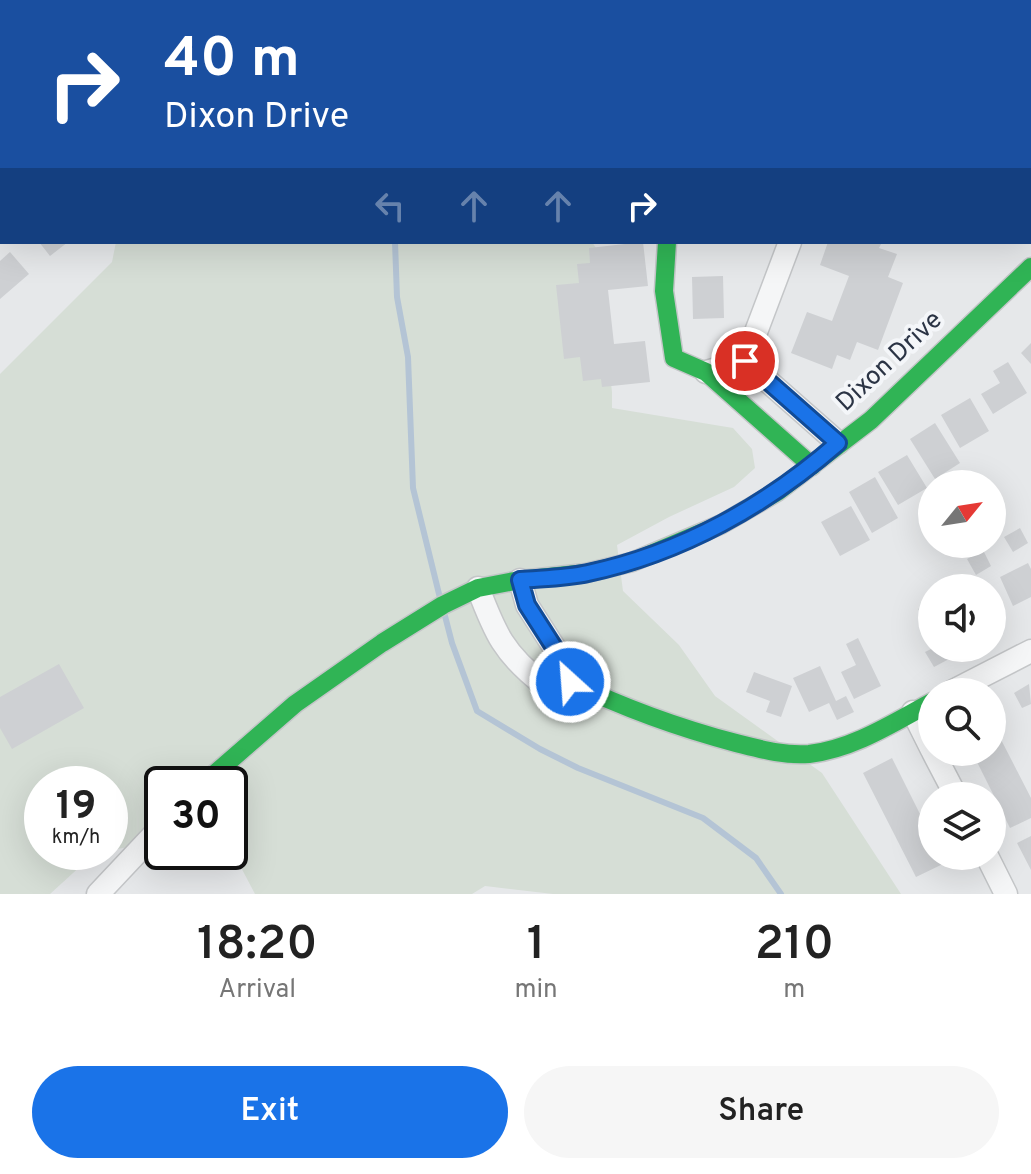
<!DOCTYPE html>
<style>
body{margin:0;font-family:Overpass,sans-serif;background:#f6f6f6;color:#222;height:100vh;display:flex;flex-direction:column;font-size:30px;white-space:nowrap}
*{box-sizing:border-box;margin:0}
p{font-size:26px;color:#767676}
.icon{flex:none;width:44px;height:44px;fill:none;stroke:currentColor;stroke-width:2;stroke-linecap:round;stroke-linejoin:round}
.map{position:relative;height:894px;overflow:hidden}
.details{display:flex;flex-direction:column;background:#fff;flex:1}
.details>*{flex:none}
.banner{position:absolute;left:0px;top:0px;width:1032px;height:244px;box-shadow:0 8px 32px #0002;background:#1a4fa0;color:#fff;overflow:hidden}
.needle{width:52px;rotate:60deg}
.controls{position:absolute;left:918px;top:470px;display:grid;gap:16px}
.controls a{display:grid;place-items:center;width:88px;height:88px;border-radius:50%;background:#fff;box-shadow:0 8px 32px #0002;font-size:40px}
.speed{position:absolute;left:24px;top:766px;display:flex;gap:16px;font-size:40px;font-weight:700;text-align:center}
.speed>*{display:grid;place-content:center;width:104px;height:104px;border-radius:50%;background:#fff;box-shadow:0 8px 32px #0002;line-height:1}
.speed small{font-size:20px;font-weight:400}
.speed .limit{border:4px solid #111;border-radius:12px;background:#fff;color:#111}
.pin{position:absolute;display:grid;place-items:center;width:68px;height:68px;color:#fff;margin:-34px;border:4px solid #fff;border-radius:50%;box-shadow:0 2px 8px #0007}
.me{position:absolute;width:88px;margin:-44px;rotate:334deg;stroke-linejoin:round;filter:drop-shadow(0 0 6px #0008)}
.turn{display:flex;align-items:center;gap:28px;height:168px;padding:0 32px;font-size:36px}
.turn .icon{width:104px;height:104px;stroke-width:2.5}
.turn b{display:block;font-size:56px;line-height:68px}
.lanes{display:flex;align-items:center;height:76px;padding:0 32px;background:#0003;justify-content:center;gap:40px;direction:ltr}
.lanes .off{opacity:.35}
.eta{display:flex;justify-content:space-evenly;align-items:center;height:136px;text-align:center}
.eta b{font-size:48px;font-weight:600;line-height:56px}
.primary-button{display:flex;gap:16px;margin-top:auto;padding:16px 32px}
.primary-button a{flex:1;height:92px;border-radius:48px;background:#1a73e8;color:#fff;font-size:32px;font-weight:600;line-height:92px;text-align:center}
.primary-button a+a{background:#f6f6f6;color:#222}
.map>svg:first-child{display:block}
.green{fill:#d6ded6}
.lines{fill:none;stroke-linecap:round;stroke-linejoin:round}
.stream{stroke:#b4c4d5;stroke-width:6}
.building{fill:#ced0d3}
.lane-casing{stroke:#c4c6c8;stroke-width:14}
.street-casing{stroke:#c4c6c8;stroke-width:25}
.fast-casing{stroke:#c4c6c8;stroke-width:21}
.lane{stroke:#f5f6f7;stroke-width:11}
.street{stroke:#f5f6f7;stroke-width:22}
.fast{stroke:#30b455;stroke-width:18}
.route-casing{stroke:#114b97;stroke-width:20}
.route{stroke:#1a73e8;stroke-width:14}
.labels{text-anchor:middle;dominant-baseline:central;stroke-width:8;stroke-linejoin:round;paint-order:stroke}
.street-label{font-size:26px;fill:#2b3445;stroke:#f4f6f9}
</style>
<div class="map">
<svg width="1031" height="894" viewBox="0 0 1031 894">
<rect width="100%" height="100%" fill="#e6e8ea"/>
<path class="green" d="M367,0H635L636,2H365Z
M116,242H592L596,248L612,392V408L733,428L752,449L755,468L734,487L669,517L617,545L623,591L679,645L715,696L822,773L901,894H553L485,886L472,894H255L235,856L219,852H230V784H162V842L110,850V784H42V852H100L95,853L50,894H0V374L112,262Z"/>
<g class="lines">
<path class="stream" d="M321,0L322,2
M395,242L397,297L408,357L413,488L440,598
M445,616L452,643L477,711L540,749L578,768L703,818L756,858L781,894"/>
</g>
<path class="building" d="M39,242H68L50,256Z
M643,242L648,286L608,290L614,344L645,341L650,382L602,387L601,379L583,381L580,357L564,359L556,285L579,283L577,264L590,263L589,248Z
M828,242H882L879,248L897,254L888,277L903,283L878,350L857,342L850,360L837,355L832,369L791,353L807,312L832,321L849,276L820,265Z
M10,252L29,274L0,299V261Z
M723,276L724,318L693,319L692,277Z
M1031,343V364L1021,353Z
M1008,362L1027,393L993,414L981,394L1000,383L993,371Z
M970,398L989,431L960,448L941,415Z
M935,423L960,463L935,479L910,439Z
M907,455L927,488L898,505L878,472Z
M875,477L898,518L872,533L849,492Z
M851,506L870,540L840,556L821,522Z
M1020,528L1028,543L1013,552L1004,537Z
M983,550L991,566L976,575L967,559Z
M1028,563L1031,569V597L1013,606L1000,577Z
M992,596L1003,618L992,623Z
M932,602V639L918,609Z
M858,638L881,686L854,699L841,672L856,665L846,644Z
M933,648H943L949,659L934,667L925,652Z
M59,664L84,708L12,749L0,728V697Z
M820,666L836,701L846,696L854,712L837,720L829,703L809,712L793,678Z
M754,672L792,686L781,717L766,712L770,701L746,692Z
M1029,684L1031,704L1022,708L1014,693Z
M992,722L1031,798V818L1010,828L972,752H992Z
M892,758L932,838V856H941L945,863L916,877L863,773Z
M1031,836V870L1017,843Z"/>
<g class="lines">
<g class="lane-casing">
<path id="lane" d="M815,0L818,2
M983,0L985,2
M849,2L851,0
M1030,48L1031,47
M1030,57L1031,58"/>
</g>
<g class="street-casing">
<path id="street" d="M80,0V2
M0,179L2,177
M745,361L838,443
M706,372L745,361L790,242
M478,588C495,633 504,654 543,684L570,682L566,666L527,605L520,580
M951,692L1031,651
M913,712L932,750
M933,752L956,796
M987,856L1006,894
M98,894L162,826"/>
</g>
<g class="fast-casing">
<path id="fast" d="M667,242L664,291L674,358L706,372L812,466
M570,682C624,708 679,728 736,743C760,749 784,756 809,754C853,749 893,723 932,702
M203,784L295,704L382,643L443,605L478,588L520,580L586,573L632,562L722,524L777,492L871,420L1031,267"/>
</g>
<use href="#lane" class="lane"/>
<use href="#street" class="street"/>
<use href="#fast" class="fast"/>
</g>
<g class="lines">
<g class="route-casing">
<path id="route" d="M570,682L566,666L527,605L520,580C543,578 566,578 588,573C682,553 767,505 838,443L745,361"/>
</g>
<use href="#route" class="route"/>
</g>
<g class="labels">
<g class="street-label">
<text transform="translate(890 362) rotate(-43)">Dixon Drive</text>
</g>
</g>
</svg>
<div class="controls">
<a><svg class="needle" viewBox="-14 -14 28 28"><path d="M0-13l5 13h-10z" fill="#e53935"/><path d="M0 13l5-13h-10z" fill="#767676"/></svg></a>
<a><svg class="icon" aria-label="sound" viewBox="0 0 24 24"><path d="M4 9h4l5-4v14l-5-4H4zM17 9q2 3 0 6"/></svg></a>
<a><svg class="icon" aria-label="search" viewBox="0 0 24 24"><circle cx="10" cy="10" r="6"/><path d="M15 15l6 6"/></svg></a>
<a><svg class="icon" aria-label="layers" viewBox="0 0 24 24"><path d="M12 4l9 5-9 5-9-5zM3 14l9 5 9-5"/></svg></a>
</div>
<div class="speed"><div>19<small>km/h</small></div><div class="limit">30</div></div>
<div class="pin" style="left:745px;top:361px;background:#d93025"><svg class="icon" aria-label="arrive" viewBox="0 0 24 24"><path d="M6 21V4h12l-3 4 3 4H6"/></svg></div>
<svg class="me" style="left:570px;top:682px" viewBox="-20 -20 40 40"><circle r="17" fill="#1a73e8" stroke="#fff" stroke-width="3"/><path d="M0-11L8 9 0 5-8 9z" fill="#fff"/></svg>
<div class="banner">
<div class="turn"><svg class="icon" aria-label="right" viewBox="0 0 24 24"><path d="M7 20v-9h11M14 6l5 5-5 5"/></svg><div><b>40 m</b>Dixon Drive</div></div>
<div class="lanes"><svg class="icon off" aria-label="left" viewBox="0 0 24 24"><path d="M17 20v-9H6M10 6l-5 5 5 5"/></svg><svg class="icon off" aria-label="ahead" viewBox="0 0 24 24"><path d="M12 20V5M6 11l6-6 6 6"/></svg><svg class="icon off" aria-label="ahead" viewBox="0 0 24 24"><path d="M12 20V5M6 11l6-6 6 6"/></svg><svg class="icon" aria-label="right" viewBox="0 0 24 24"><path d="M7 20v-9h11M14 6l5 5-5 5"/></svg></div>
</div>
</div>
<section class="details">
<div class="eta">
<div><b>18:20</b><p>Arrival</p></div>
<div><b>1</b><p>min</p></div>
<div><b>210</b><p>m</p></div>
</div>
<div class="primary-button"><a>Exit</a><a>Share</a></div>
</section>
